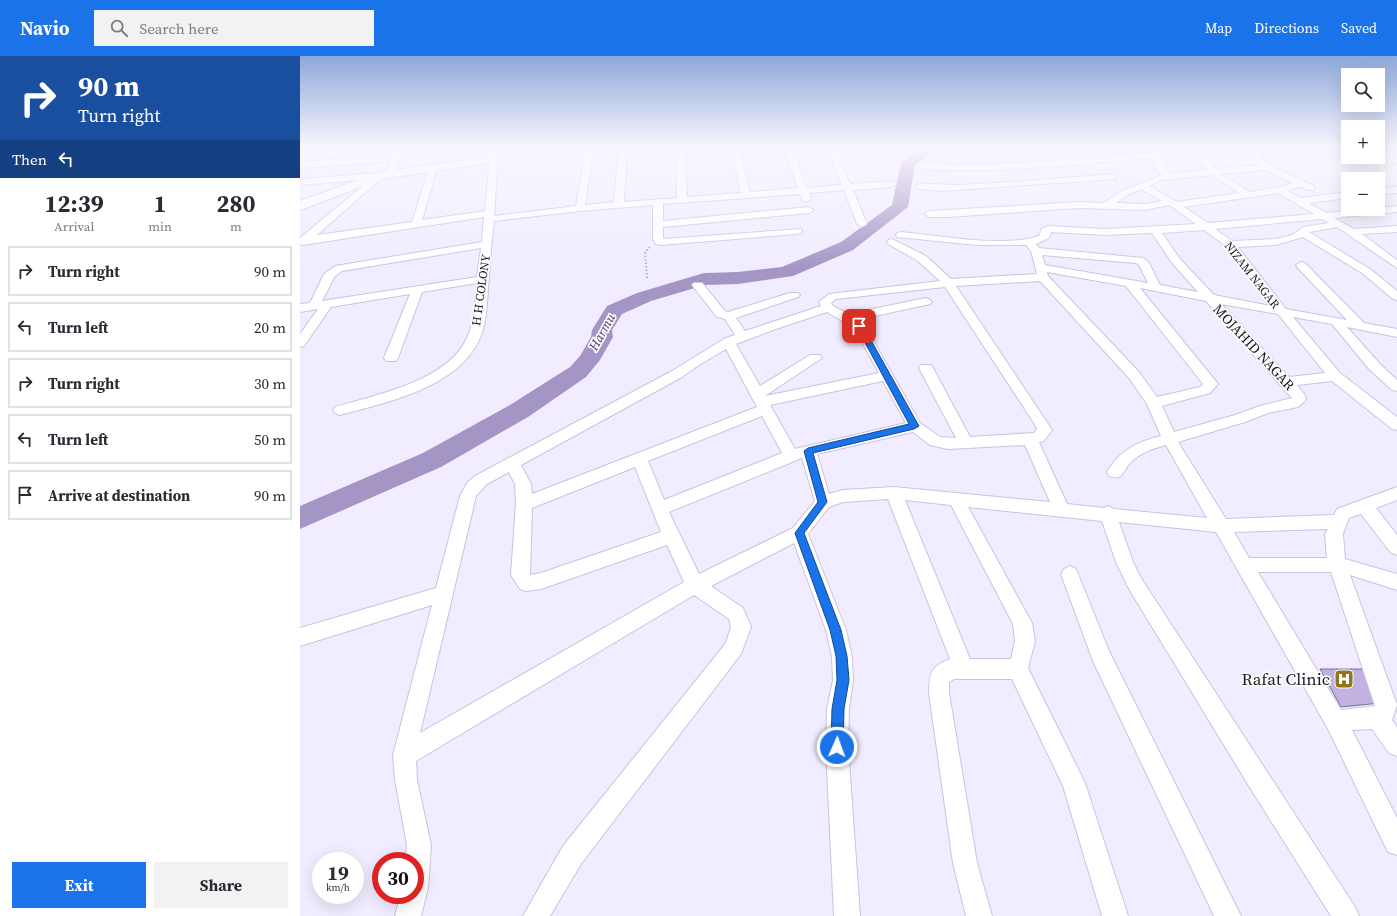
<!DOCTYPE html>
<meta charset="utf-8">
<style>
body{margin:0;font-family:"Source Serif 4",serif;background:#f2f2f3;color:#2b2b33;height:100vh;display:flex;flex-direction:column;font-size:15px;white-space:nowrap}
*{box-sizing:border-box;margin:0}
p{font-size:13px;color:#7c7c81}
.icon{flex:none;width:22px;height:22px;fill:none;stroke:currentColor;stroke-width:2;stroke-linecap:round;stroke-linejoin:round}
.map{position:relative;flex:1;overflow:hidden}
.sheet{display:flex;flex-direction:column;background:#fff;width:300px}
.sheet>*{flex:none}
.hud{background:#1a4fa0;color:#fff;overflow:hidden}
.buttons{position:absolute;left:1041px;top:12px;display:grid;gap:8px}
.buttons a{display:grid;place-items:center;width:44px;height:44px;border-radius:0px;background:#fff;box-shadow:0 4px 16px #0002;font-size:20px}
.speed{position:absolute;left:12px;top:796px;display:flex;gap:8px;font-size:20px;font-weight:700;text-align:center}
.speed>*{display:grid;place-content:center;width:52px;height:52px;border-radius:50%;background:#fff;box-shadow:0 4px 16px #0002;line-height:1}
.speed small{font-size:10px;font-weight:400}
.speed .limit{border:6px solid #d22;background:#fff;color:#111}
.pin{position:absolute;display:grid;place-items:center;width:34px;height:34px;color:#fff;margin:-17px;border-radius:8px;box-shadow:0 2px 6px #0006}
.me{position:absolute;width:44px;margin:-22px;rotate:2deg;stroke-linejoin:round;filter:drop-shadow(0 0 3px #0008)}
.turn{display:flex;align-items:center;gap:14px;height:84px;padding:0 12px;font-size:18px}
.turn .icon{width:52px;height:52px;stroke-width:2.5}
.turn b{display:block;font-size:28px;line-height:34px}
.then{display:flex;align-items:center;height:38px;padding:0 12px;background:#0003;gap:8px;font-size:15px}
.eta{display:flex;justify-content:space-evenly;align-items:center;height:68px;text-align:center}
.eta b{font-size:24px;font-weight:700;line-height:28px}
.action{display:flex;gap:8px;margin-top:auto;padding:8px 12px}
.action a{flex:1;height:46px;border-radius:0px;background:#1a73e8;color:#fff;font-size:16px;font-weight:700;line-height:46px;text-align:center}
.action a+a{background:#f2f2f3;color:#2b2b33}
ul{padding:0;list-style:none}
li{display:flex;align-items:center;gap:12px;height:50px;margin:0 8px 6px;padding:0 4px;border:2px solid #e1e1e2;border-radius:0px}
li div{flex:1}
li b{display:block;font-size:15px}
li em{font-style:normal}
header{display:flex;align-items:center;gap:24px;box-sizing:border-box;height:56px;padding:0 20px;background:#1a73e8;color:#fff}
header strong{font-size:19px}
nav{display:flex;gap:22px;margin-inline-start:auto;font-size:14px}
.search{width:280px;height:36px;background:#f2f2f3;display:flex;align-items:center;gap:10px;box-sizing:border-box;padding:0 14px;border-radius:0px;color:#7c7c81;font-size:15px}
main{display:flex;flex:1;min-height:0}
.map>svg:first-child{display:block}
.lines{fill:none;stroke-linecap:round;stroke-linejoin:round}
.river{fill:#a495c4;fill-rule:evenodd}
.building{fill:#c1b2e2;stroke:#79708c}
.street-casing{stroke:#cbc2e1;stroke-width:2}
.secondary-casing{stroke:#cbc2e1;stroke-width:2}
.path{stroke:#b1acbd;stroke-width:2;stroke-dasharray:1.5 2;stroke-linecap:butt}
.street{fill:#fff;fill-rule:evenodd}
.secondary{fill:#fff;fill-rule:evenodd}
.route{fill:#1a73e8;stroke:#114b97}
.labels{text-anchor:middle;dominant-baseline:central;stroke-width:3.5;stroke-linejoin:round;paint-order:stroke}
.far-street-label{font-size:12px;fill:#1c1924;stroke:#fcfcfc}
.far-water-label{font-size:13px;font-style:italic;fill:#4b346f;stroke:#fcfcfc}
.street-label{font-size:14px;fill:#1c1924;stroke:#fcfcfc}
.near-poi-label{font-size:17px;fill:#1c1924;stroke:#fcfcfc;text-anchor:end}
</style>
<header>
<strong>Navio</strong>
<div class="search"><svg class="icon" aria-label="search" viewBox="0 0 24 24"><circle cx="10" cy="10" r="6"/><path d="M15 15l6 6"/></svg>Search here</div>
<nav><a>Map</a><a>Directions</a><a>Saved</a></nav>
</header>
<main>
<section class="sheet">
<div class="hud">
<div class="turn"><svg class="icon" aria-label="right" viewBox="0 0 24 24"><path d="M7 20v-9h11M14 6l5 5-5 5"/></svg><div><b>90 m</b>Turn right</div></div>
<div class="then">Then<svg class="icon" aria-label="left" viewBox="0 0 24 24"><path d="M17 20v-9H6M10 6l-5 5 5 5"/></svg></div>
</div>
<div class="eta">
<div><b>12:39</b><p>Arrival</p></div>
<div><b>1</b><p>min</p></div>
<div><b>280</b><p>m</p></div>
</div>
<ul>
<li><svg class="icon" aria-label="right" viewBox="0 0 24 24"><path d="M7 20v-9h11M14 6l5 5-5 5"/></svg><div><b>Turn right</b></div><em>90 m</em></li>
<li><svg class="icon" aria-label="left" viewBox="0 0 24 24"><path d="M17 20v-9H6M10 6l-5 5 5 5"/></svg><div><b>Turn left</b></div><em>20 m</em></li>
<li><svg class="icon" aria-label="right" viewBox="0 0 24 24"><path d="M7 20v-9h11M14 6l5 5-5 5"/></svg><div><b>Turn right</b></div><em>30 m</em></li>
<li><svg class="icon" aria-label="left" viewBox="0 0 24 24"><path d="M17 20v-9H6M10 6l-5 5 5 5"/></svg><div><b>Turn left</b></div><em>50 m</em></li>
<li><svg class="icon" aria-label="arrive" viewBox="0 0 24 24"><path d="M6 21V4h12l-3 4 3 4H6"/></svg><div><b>Arrive at destination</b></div><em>90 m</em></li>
</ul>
<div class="action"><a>Exit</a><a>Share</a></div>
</section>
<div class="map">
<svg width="1097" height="860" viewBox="0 0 1097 860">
<rect width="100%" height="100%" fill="#f1ecff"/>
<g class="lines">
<path class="river" d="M622,92H639L615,109L608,151L553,194L493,220L438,228L405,229L351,245L322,258L312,274L313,281L300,304L286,321L228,361L141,411L0,473V450L123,397L210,349L270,311L280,300L291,281L292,274L307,250L337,237L404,217L438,216L482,211L541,186L592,149L601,107Z"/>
</g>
<path class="building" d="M1020,613H1066L1080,647L1041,651Z"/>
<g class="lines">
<g class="street-casing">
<path id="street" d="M114,92H133L129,94L102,99L94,118L90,121L86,118L91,105L0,112V106L94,100L96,95Z
M286,92H294L285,149L314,146L319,92H327L324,146L377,142L376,92H384L387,141L441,137L431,92H439L450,136L498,132L484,92H492L507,132L542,129L527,92H535L550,128L592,125L597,128L592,131L553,134L567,168L562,171L557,168L544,134L509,137L511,143L506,146L503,145L500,138L363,148V165L509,151L514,154L509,157L363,171V183L501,173L502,175L501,177L497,178L360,189L356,188L353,183V149L280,155L194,165C192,184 190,201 189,220C187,238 188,259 182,277C163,331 88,346 40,359L35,357L33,354L35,351C75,339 145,326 166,284C175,267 175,246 177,227L122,236L98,302L96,305H86L84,302L110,238L31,251L4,290L0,291V278L18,253L0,256V248L10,247L24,218L35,210L182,186L184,161L3,189L0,188V182L71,123L0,129V123L80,117L84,120L17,179L112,166L129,112L133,109L137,112L122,164L185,155L190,101L194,98L198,101L194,160L276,150ZM181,192L177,221L22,245L35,220L42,215Z
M761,92H771L786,102L854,96L857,97L870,118L908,114L893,98L867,99L863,97L864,95L897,92L916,113L959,109L954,103L953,92H961L962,102L969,109L1014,130V134H1008L1000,130L988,135L1000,142L1048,136V142L1009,147L1026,157L1097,150V156L1034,162L1054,173L1097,170V176L1062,178L1097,204V212L1037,171L1009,176L1070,213L1097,235V244L1093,243L1062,217L1003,181L976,189L938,191L986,253L1047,264L997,211L996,209L1001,206L1005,207L1064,267L1097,273V281L1047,271L1079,307L1097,324V335L1092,334L1069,313L1032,268L993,261L1040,317L1097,361V374L1092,373L1032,325L997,329L1005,339L1006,344L998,351L968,357L945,366L878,386L926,463L1034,459L1037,453L1097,431V444L1076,452L1097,479V499L1091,497L1061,458L1049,462L1043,478L1045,503L1097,518V534L1050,519L1097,649L1092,664L1097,671V700L1089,697L1072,673L1052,674L1097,762V799L1088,796L1028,673L916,476L819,466L833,506L841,522L1055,851L1059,860H1031L952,735L829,533L816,506L802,465L668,451L732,567L735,585L728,612L785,727L828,860H802L763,730L712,623H654L649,626V637L677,807L692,860H666L653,807L629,637C629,618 631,610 650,603L588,443L543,446L529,451L508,478L546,574L552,601L553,624L549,653L548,691L560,860H534L526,691L527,653L533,624L532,601L526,574L494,487L411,530L443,552L451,571L441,598L281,808L250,860H223L263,790L426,587L431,571L429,563L394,539L116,705L117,724L131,789L128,832L121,860H95L100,839H115V805H105L107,789L95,724L93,699L132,549L0,590V572L136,532L160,440L167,427L175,420L372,315L424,283L435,279L425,263L417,261L392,229L394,227H402L425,255L428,256L490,237H498L500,239L498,241L436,262L445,275L521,250L519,246L529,238L640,225L618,205L588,188L587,186L588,184L592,183L626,200L651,223L737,218L731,195L726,189H677L597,181L596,179L597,177L601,176C635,179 711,193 740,179L741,173L749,170L805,173L896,168L869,149L845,154L779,152L648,161H629L624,158L629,155L779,146L804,147L820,136L861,119L851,102L792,107L788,110L783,108C760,110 628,121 616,109C621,104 644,108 652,109C694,109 735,107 776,103ZM965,114L993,127L979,131L950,136L920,118ZM912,119L939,137L877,146L849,130L861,124ZM841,133L862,145L845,148L816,147L826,140ZM978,137L1014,158L908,167L884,151ZM1022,163L1029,167L1003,171L992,179L976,183L932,185L915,173ZM904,174L926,190L971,250L914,239L880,203L862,177ZM751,176L805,179L852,177L872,207L898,236L860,229L849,207L843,202L739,192L736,188L749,182ZM742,199L836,207L839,209L848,227L745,209ZM747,216L826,230L903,328L900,331L857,341L839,316L748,220ZM740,225L829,322L847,348L861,380C837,386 820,394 807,416L809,420C813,421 815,422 819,421C823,419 826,412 829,408C839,397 852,393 866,389L907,462L814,453L808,450L804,452L767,448L739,386L744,385L752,374L656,230ZM645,231L734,367L737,373L734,377L670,381L633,312L631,309H621L619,312L656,382L640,381L620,367L565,270L557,264L630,248L632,246L630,244L626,242L548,258L533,250L531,247L536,243ZM840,232L906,245L992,342L960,350L935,359L874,376L862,350L910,337L918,328ZM921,248L978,258L1025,317L989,321ZM527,256L554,272L579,317L465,340L522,302L520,299H510L460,330L436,288L473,274ZM426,293L457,351L232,438L231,428L221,409L382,321L399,309ZM583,325L606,367L495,393L470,349ZM462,360L482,397L364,444L348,405ZM613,376L630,389L648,393L725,389L750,446L594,431L543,434L529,438L517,398ZM502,402L515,445L493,472L399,518L369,456ZM335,411L361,476L241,517L230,519L232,452ZM209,416L215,428L216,448L211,519L220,533L226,535L241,533L367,489L384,526L120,677L176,440L187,428ZM605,444L651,449L713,568L715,585L711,603H670ZM1028,473L1025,478L1027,502H949L934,476ZM958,516H1031L1075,650L1041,654Z
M1038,98L1048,99V101H1097V107L1035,103V99Z
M813,118L816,119V123L640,135L620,133L615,130C619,126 649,129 657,129C709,127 761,122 813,118Z
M1097,131V137L1078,139V133Z
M770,510L776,513L809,595L941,860H914L793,605L761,518L764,513Z"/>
</g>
<g class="secondary-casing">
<path id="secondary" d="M191,92H203L198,103L188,107L82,123L0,154V145L80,116L182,102L189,99Z"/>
</g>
<path class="path" d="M347,222L345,196L351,190"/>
<use href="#street" class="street"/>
<use href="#secondary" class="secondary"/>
</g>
<linearGradient id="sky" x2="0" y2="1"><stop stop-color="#8da8da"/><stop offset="0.43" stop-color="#f9f6ff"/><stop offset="1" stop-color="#f9f6ff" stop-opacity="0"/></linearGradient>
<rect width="1097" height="212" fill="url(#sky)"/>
<path class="route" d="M557,268L563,270L619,370L614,373L513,397L527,446L504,477L541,574L547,600L549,624L544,653L543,691L541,695L537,697L532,695L531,691L532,653L537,624L536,600L530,574L495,477L518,446L504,395L508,392L609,368L556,270Z"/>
<defs>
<g id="hospital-square" transform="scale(1)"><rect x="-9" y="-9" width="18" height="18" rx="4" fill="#92751b" stroke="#fcfcfc"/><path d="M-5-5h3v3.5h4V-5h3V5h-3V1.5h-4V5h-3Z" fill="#fff"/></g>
</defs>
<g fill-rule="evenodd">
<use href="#hospital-square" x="1044" y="623"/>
</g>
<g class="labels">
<g class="far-street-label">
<text transform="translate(952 219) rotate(52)">NIZAM NAGAR</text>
<text transform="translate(181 234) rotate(-82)">H H COLONY</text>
</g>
<g class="far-water-label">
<text transform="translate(302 276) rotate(-61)">Harmu</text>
</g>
<g class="street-label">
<text transform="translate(954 291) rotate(47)">MOJAHID NAGAR</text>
</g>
<g class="near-poi-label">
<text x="1030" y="623">Rafat Clinic</text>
</g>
</g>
</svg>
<div class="buttons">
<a><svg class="icon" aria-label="search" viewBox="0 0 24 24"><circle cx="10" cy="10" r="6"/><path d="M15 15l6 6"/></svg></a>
<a>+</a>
<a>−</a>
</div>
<div class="speed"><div>19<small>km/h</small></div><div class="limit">30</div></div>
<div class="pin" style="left:559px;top:270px;background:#d93025"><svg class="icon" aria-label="arrive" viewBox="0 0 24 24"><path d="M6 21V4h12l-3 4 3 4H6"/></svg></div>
<svg class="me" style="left:537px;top:691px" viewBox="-20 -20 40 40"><circle r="17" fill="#1a73e8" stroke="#fff" stroke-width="3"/><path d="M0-11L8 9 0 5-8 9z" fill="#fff"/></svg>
</div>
</main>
